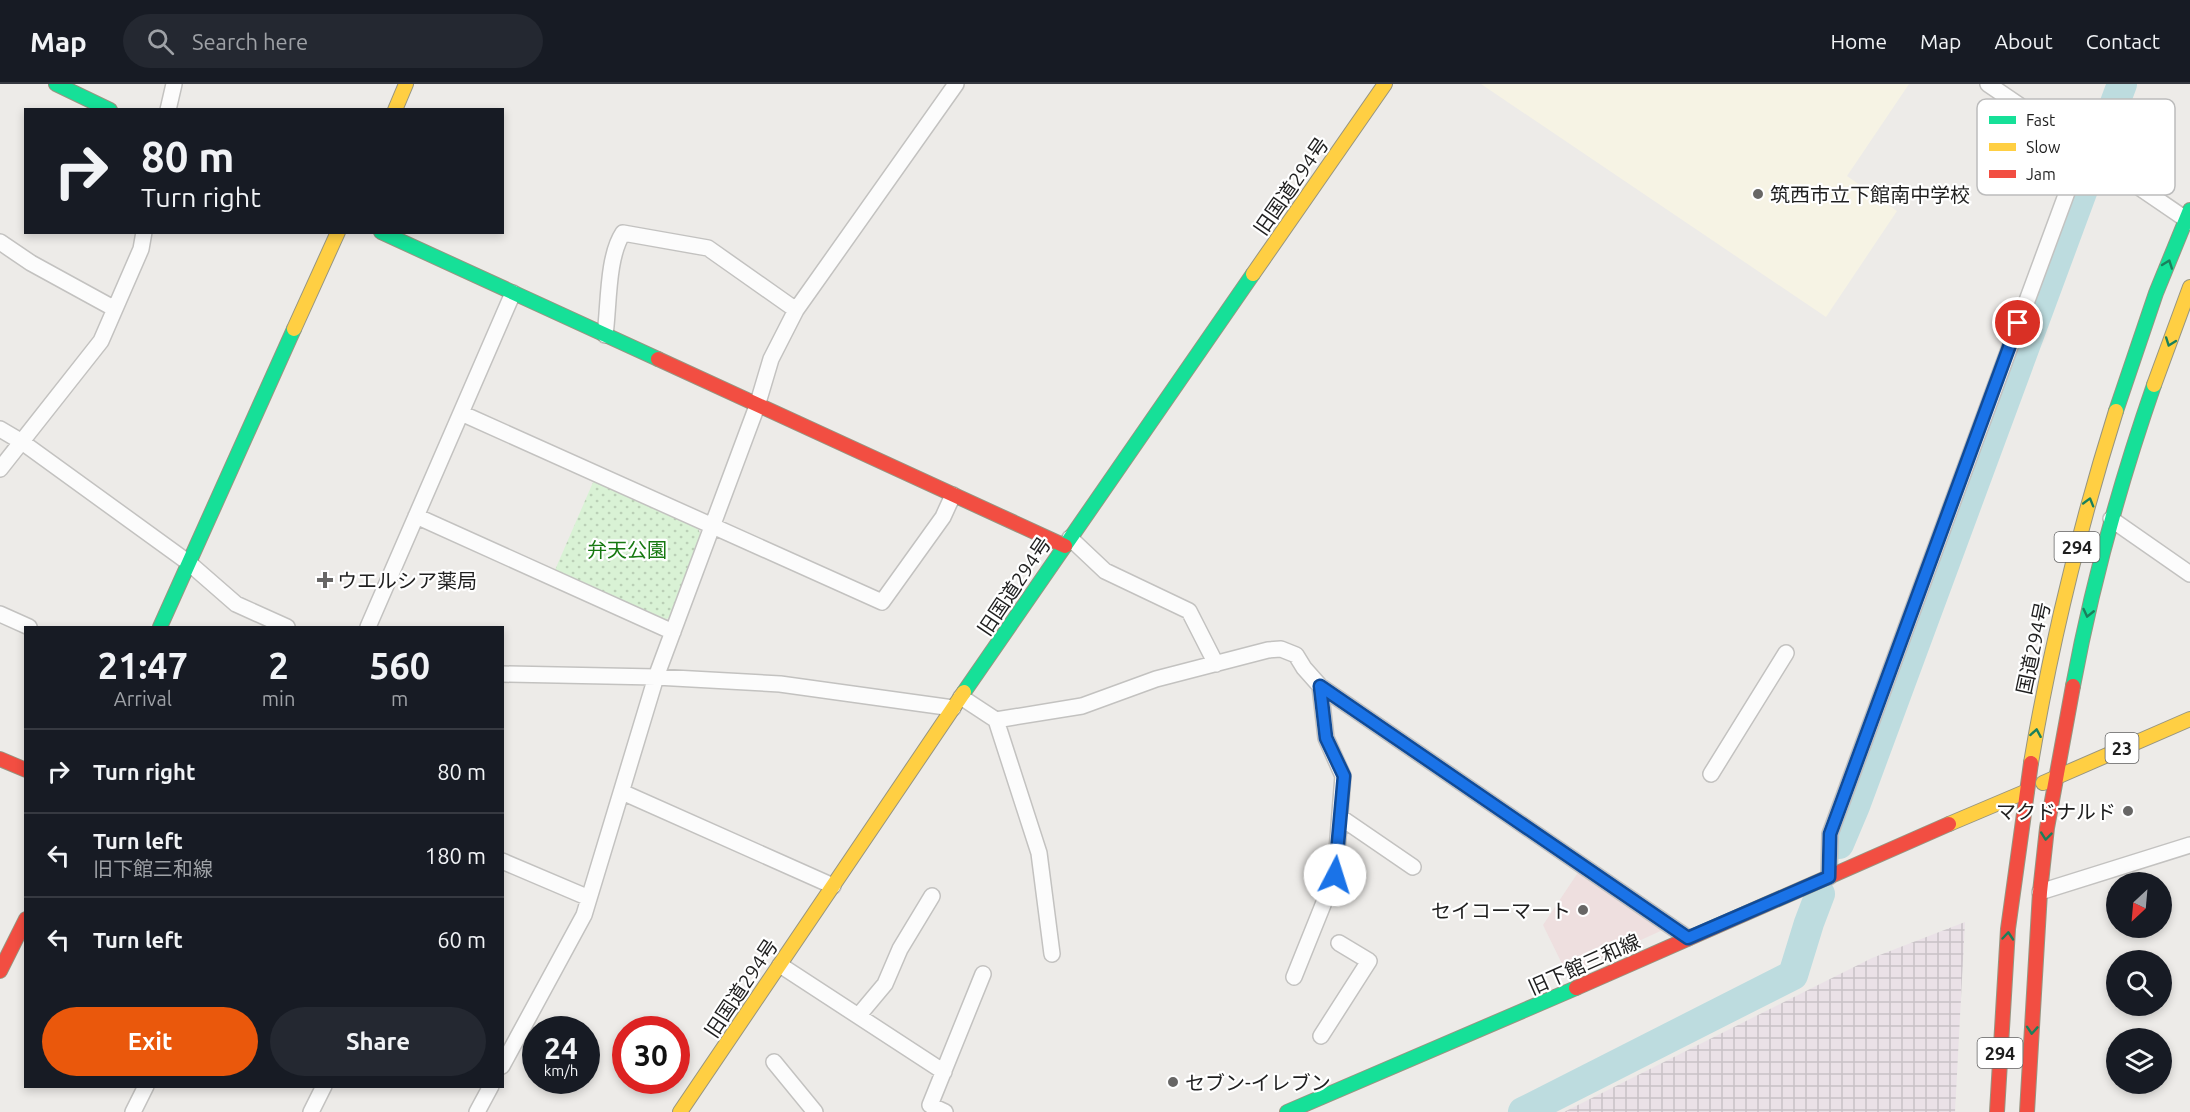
<!DOCTYPE html>
<meta charset="utf-8">
<style>
body{margin:0;font-family:Ubuntu,"Noto Sans JP",sans-serif;background:#242831;color:#f1f3f6;height:100vh;display:flex;flex-direction:column;font-size:22px;white-space:nowrap}
*{box-sizing:border-box;margin:0}
p{font-size:20px;color:#9ea1a6}
.icon{flex:none;width:33px;height:33px;fill:none;stroke:currentColor;stroke-width:2;stroke-linecap:round;stroke-linejoin:round}
.map{position:relative;flex:1;overflow:hidden}
.details{position:absolute;left:24px;top:542px;width:480px;height:462px;display:flex;flex-direction:column;background:#171b24;border-radius:0px;box-shadow:0 3px 9px #0003}
.details>*{flex:none}
.guide{position:absolute;left:24px;top:24px;width:480px;height:126px;border-radius:0px;box-shadow:0 3px 9px #0003;background:#171b24;color:#f1f3f6;overflow:hidden}
.needle{width:39px;rotate:206deg}
.tools{position:absolute;left:2106px;top:788px;display:grid;gap:12px}
.tools a{display:grid;place-items:center;width:66px;height:66px;border-radius:50%;background:#171b24;box-shadow:0 3px 9px #0003;font-size:30px}
.speed{position:absolute;left:522px;top:932px;display:flex;gap:12px;font-size:30px;font-weight:700;text-align:center}
.speed>*{display:grid;place-content:center;width:78px;height:78px;border-radius:50%;background:#171b24;box-shadow:0 3px 9px #0003;line-height:1}
.speed small{font-size:15px;font-weight:400}
.speed .limit{border:9px solid #d22;background:#fff;color:#111}
.pin{position:absolute;display:grid;place-items:center;width:51px;height:51px;color:#fff;margin:-26px;border:3px solid #fff;border-radius:50%;box-shadow:0 2px 6px #0007}
.me{position:absolute;width:66px;margin:-33px;rotate:5deg;stroke-linejoin:round;filter:drop-shadow(0 0 4px #0008)}
.turn{display:flex;align-items:center;gap:21px;height:126px;padding:0 18px;font-size:27px}
.turn .icon{width:78px;height:78px;stroke-width:2.5}
.turn b{display:block;font-size:42px;line-height:51px}
.eta{display:flex;justify-content:space-evenly;align-items:center;height:102px;text-align:center}
.eta b{font-size:36px;font-weight:700;line-height:42px}
.cta{display:flex;gap:12px;margin-top:auto;padding:12px 18px}
.cta a{flex:1;height:69px;border-radius:36px;background:#ea580c;color:#fff;font-size:24px;font-weight:700;line-height:69px;text-align:center}
.cta a+a{background:#242831;color:#f1f3f6}
ul{padding:0;list-style:none}
li{display:flex;align-items:center;gap:18px;height:84px;padding:0 18px;border-top:2px solid #363941}
li div{flex:1}
li b{display:block;font-size:22px}
li em{font-style:normal}
header{display:flex;align-items:center;gap:36px;box-sizing:border-box;height:84px;padding:0 30px;background:#171b24;border-bottom:2px solid #363941}
header strong{font-size:28px}
nav{display:flex;gap:33px;margin-inline-start:auto;font-size:21px}
.search{width:420px;height:54px;background:#242831;display:flex;align-items:center;gap:15px;box-sizing:border-box;padding:0 21px;border-radius:33px;color:#9ea1a6;font-size:22px}
.map>svg:first-child{display:block}
.commercial{fill:#eedfdf}
.industrial{fill:url(#industrial-grid)}
.education{fill:#f6f3e4}
.park{fill:url(#park-dots)}
.lines{fill:none;stroke-linecap:round;stroke-linejoin:round}
.river{stroke:#bddcdf;stroke-width:30}
.street-casing{stroke:#c3c2c0;stroke-width:18}
.fast-casing{stroke:#979581;stroke-width:16}
.slow-casing{stroke:#979581;stroke-width:16}
.jam-casing{stroke:#979581;stroke-width:16}
.street{stroke:#fcfcfc;stroke-width:15}
.fast{stroke:#16e098;stroke-width:14}
.slow{stroke:#ffcf43;stroke-width:14}
.jam{stroke:#f24e42;stroke-width:14}
.oneway{stroke:#1a805c}
.route-casing{stroke:#114b97;stroke-width:15}
.route{stroke:#1a73e8;stroke-width:10}
.poi-dot{fill:#676665;stroke:#fff;stroke-width:2}
.labels{text-anchor:middle;dominant-baseline:central;stroke-width:4.5;stroke-linejoin:round;paint-order:stroke}
.shield{fill:#fff;stroke:#626262;stroke-width:1.5}
.shield-label{font-size:18px;font-weight:bold;fill:#1f1f1f}
.street-label{font-size:20px;fill:#1f1f1f;stroke:#fff}
.poi-label{font-size:20px;fill:#1f1f1f;stroke:#fff;text-anchor:start}
.park-label{font-size:20px;fill:#177911;stroke:#fff}
.key{fill:#fff;stroke:#bcbcbc;stroke-width:1.5}
.key-label{font-size:16px;fill:#1f1f1f}
</style>
<header>
<strong>Map</strong>
<div class="search"><svg class="icon" aria-label="search" viewBox="0 0 24 24"><circle cx="10" cy="10" r="6"/><path d="M15 15l6 6"/></svg>Search here</div>
<nav><a>Home</a><a>Map</a><a>About</a><a>Contact</a></nav>
</header>
<div class="map">
<svg width="2190" height="1028" viewBox="0 0 2190 1028">
<defs>
<pattern id="industrial-grid" width="8" height="8" patternUnits="userSpaceOnUse" patternTransform="scale(1.5)"><rect width="8" height="8" fill="#eae1e7"/><path d="M0 4h8M4 0v8" fill="none" stroke="#c8c1c6"/></pattern>
<pattern id="park-dots" width="8" height="8" patternUnits="userSpaceOnUse" patternTransform="scale(1.5)"><rect width="8" height="8" fill="#d9f2d5"/><path d="M2 2h.1M6 6h.1" fill="none" stroke="#bacfb6" stroke-width="1.8" stroke-linecap="round"/></pattern>
</defs>
<rect width="100%" height="100%" fill="#edebe8"/>
<path class="commercial" d="M1579,787L1667,844L1567,890L1543,841Z"/>
<path class="industrial" d="M1965,838L1955,1028H1564L1872,874Z"/>
<path class="education" d="M1481,0H1909L1847,92L1897,127L1826,233Z"/>
<path class="park" d="M594,396L697,442L702,454L678,528L665,536L555,486Z"/>
<g class="lines">
<path class="river" d="M1839,760L1855,722L2122,0
M1523,1028L1793,891L1809,839L1820,810"/>
<g class="street-casing">
<path id="street" d="M1988,0L2190,138
M168,26L174,0
M0,158L31,179L115,225
M605,251C609,222 607,173 623,149L708,164L796,226
M461,329L882,518L943,433L953,411
M0,345L22,358L189,479L236,520L287,543
M0,385L101,257L141,165L144,148
M416,432L673,548
M2111,435L2190,490
M1070,454L1105,487L1189,527L1216,580
M0,530L29,543
M368,543L513,209
M502,590L656,593L780,600L953,624
M961,613L996,636L1082,622L1156,595L1268,566L1281,565L1296,571L1304,584L1320,602L1688,854
M996,636L1039,769L1052,870
M1711,690L1786,569
M622,708L833,802
M1340,733L1413,783
M502,777L589,814
M1829,793L1830,750L2083,65
M2040,808L2190,761
M780,881L944,988
M1294,893L1335,791L1343,692L1326,654L1320,602
M859,931L885,900L900,865L932,812
M1321,952L1369,877L1339,859
M774,978L815,1028
M502,982L584,831L656,593L757,322L771,275L796,226L956,0
M133,1028L146,1002
M311,1028L324,1002
M477,1028L491,1002
M945,1028L930,1021L983,890"/>
</g>
<g class="fast-casing">
<path id="fast" d="M56,0L110,26
M381,148L658,275
M2116,327L2156,209L2190,126
M160,543L294,245
M2073,602C2092,500 2120,399 2154,301
M964,608L1253,190
M1287,1028L1576,904"/>
</g>
<g class="slow-casing">
<path id="slow" d="M395,26L406,0
M1253,190L1385,0
M294,245L338,148
M2154,301L2190,203
M2031,679C2051,559 2080,442 2116,327
M2043,699L2190,635
M1949,740L2027,707
M680,1028L964,608"/>
</g>
<g class="jam-casing">
<path id="jam" d="M658,275L1065,462
M0,675L26,686
M0,887L26,835
M1576,904L1949,740
M1997,1028L2008,845L2031,679
M2027,1028L2040,808L2047,744L2073,602"/>
</g>
<use href="#street" class="street"/>
<use href="#fast" class="fast"/>
<use href="#slow" class="slow"/>
<use href="#jam" class="jam"/>
</g>
<defs><path id="oneway-chevron" d="M-2-3.5L2.5 0L-2 3.5" fill="none" stroke-width="1.6" stroke-linecap="round" stroke-linejoin="round" transform="scale(1.5)"/></defs>
<g class="oneway">
<use href="#oneway-chevron" transform="translate(2168 180) rotate(-70)"/>
<use href="#oneway-chevron" transform="translate(2170 258) rotate(110)"/>
<use href="#oneway-chevron" transform="translate(2089 418) rotate(-74)"/>
<use href="#oneway-chevron" transform="translate(2088 529) rotate(103)"/>
<use href="#oneway-chevron" transform="translate(2036 649) rotate(-80)"/>
<use href="#oneway-chevron" transform="translate(2046 752) rotate(96)"/>
<use href="#oneway-chevron" transform="translate(2008 852) rotate(-85)"/>
<use href="#oneway-chevron" transform="translate(2032 946) rotate(94)"/>
</g>
<g class="lines">
<g class="route-casing">
<path id="route" d="M1335,791L1344,692L1326,654L1320,602L1688,854L1829,793L1830,750L2018,239"/>
</g>
<use href="#route" class="route"/>
</g>
<g class="poi-dot">
<circle cx="1758" cy="110" r="6"/>
<path d="M322 487h6v6h6v6h-6v6h-6v-6h-6v-6h6z"/>
<circle cx="2128" cy="727" r="6"/>
<circle cx="1583" cy="826" r="6"/>
<circle cx="1173" cy="998" r="6"/>
</g>
<g class="labels">
<g class="shield">
<rect x="2054.5" y="448" width="45" height="30" rx="4.5"/>
<rect x="2105.5" y="649" width="33" height="30" rx="4.5"/>
<rect x="1977.5" y="954" width="45" height="30" rx="4.5"/>
</g>
<g class="shield-label">
<text x="2077" y="463">294</text>
<text x="2122" y="664">23</text>
<text x="2000" y="969">294</text>
</g>
<g class="street-label">
<text transform="translate(1291 102) rotate(-55)">旧国道294号</text>
<text transform="translate(1014 502) rotate(-56)">旧国道294号</text>
<text transform="translate(2033 564) rotate(-78)">国道294号</text>
<text transform="translate(1584 880) rotate(-24)">旧下館三和線</text>
<text transform="translate(741 904) rotate(-56)">旧国道294号</text>
</g>
<g class="poi-label">
<text x="1770" y="110">筑西市立下館南中学校</text>
<text x="337" y="496">ウエルシア薬局</text>
<text x="2116" y="727" text-anchor="end">マクドナルド</text>
<text x="1571" y="826" text-anchor="end">セイコーマート</text>
<text x="1185" y="998">セブン-イレブン</text>
</g>
<g class="park-label">
<text x="627" y="465">弁天公園</text>
</g>
</g>
<rect x="1977" y="15" width="198" height="96" rx="9" class="key"/>
<rect x="1989" y="32" width="27" height="8" fill="#16e098"/>
<rect x="1989" y="59" width="27" height="8" fill="#ffcf43"/>
<rect x="1989" y="86" width="27" height="8" fill="#f24e42"/>
<g class="key-label">
<text x="2026" y="42">Fast</text>
<text x="2026" y="69">Slow</text>
<text x="2026" y="96">Jam</text>
</g>
</svg>
<div class="tools">
<a><svg class="needle" viewBox="-14 -14 28 28"><path d="M0-13l5 13h-10z" fill="#e53935"/><path d="M0 13l5-13h-10z" fill="#9ea1a6"/></svg></a>
<a><svg class="icon" aria-label="search" viewBox="0 0 24 24"><circle cx="10" cy="10" r="6"/><path d="M15 15l6 6"/></svg></a>
<a><svg class="icon" aria-label="layers" viewBox="0 0 24 24"><path d="M12 4l9 5-9 5-9-5zM3 14l9 5 9-5"/></svg></a>
</div>
<div class="speed"><div>24<small>km/h</small></div><div class="limit">30</div></div>
<div class="pin" style="left:2018px;top:239px;background:#d93025"><svg class="icon" aria-label="arrive" viewBox="0 0 24 24"><path d="M6 21V4h12l-3 4 3 4H6"/></svg></div>
<svg class="me" style="left:1335px;top:791px" viewBox="-20 -20 40 40"><circle r="19" fill="#fff"/><path d="M0-13L10 11 0 6-10 11z" fill="#1a73e8"/></svg>
<div class="guide">
<div class="turn"><svg class="icon" aria-label="right" viewBox="0 0 24 24"><path d="M7 20v-9h11M14 6l5 5-5 5"/></svg><div><b>80 m</b>Turn right</div></div>
</div>
<section class="details">
<div class="eta">
<div><b>21:47</b><p>Arrival</p></div>
<div><b>2</b><p>min</p></div>
<div><b>560</b><p>m</p></div>
</div>
<ul>
<li><svg class="icon" aria-label="right" viewBox="0 0 24 24"><path d="M7 20v-9h11M14 6l5 5-5 5"/></svg><div><b>Turn right</b></div><em>80 m</em></li>
<li><svg class="icon" aria-label="left" viewBox="0 0 24 24"><path d="M17 20v-9H6M10 6l-5 5 5 5"/></svg><div><b>Turn left</b><p>旧下館三和線</p></div><em>180 m</em></li>
<li><svg class="icon" aria-label="left" viewBox="0 0 24 24"><path d="M17 20v-9H6M10 6l-5 5 5 5"/></svg><div><b>Turn left</b></div><em>60 m</em></li>
</ul>
<div class="cta"><a>Exit</a><a>Share</a></div>
</section>
</div>
